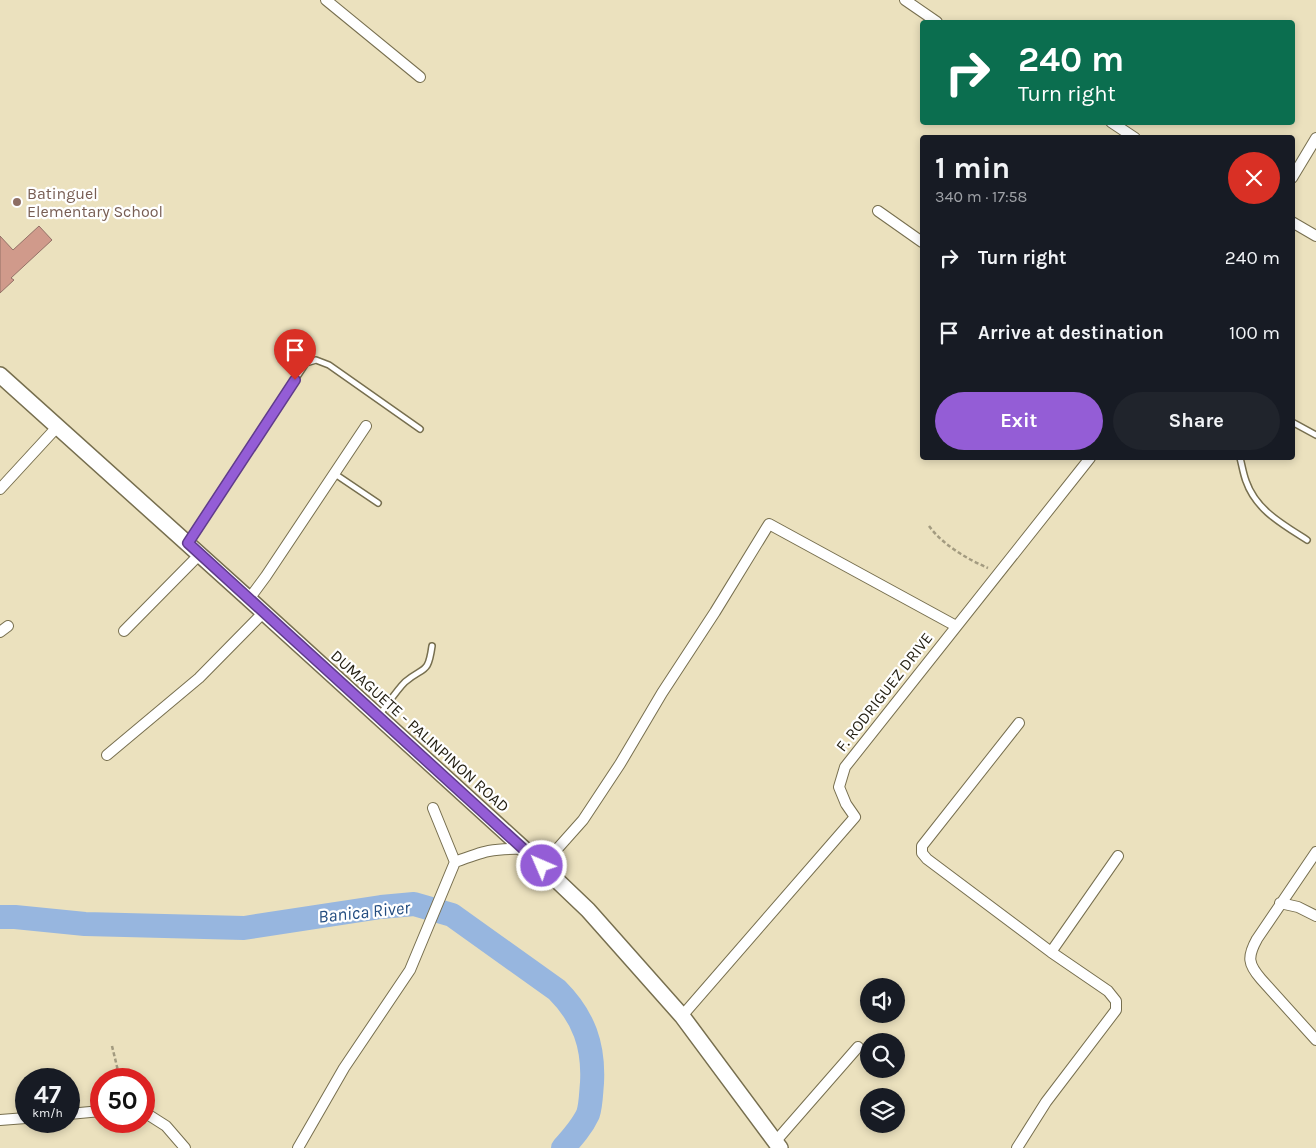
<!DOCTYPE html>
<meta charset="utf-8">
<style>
body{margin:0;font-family:Karla,sans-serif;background:#20242c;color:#f1f3f6;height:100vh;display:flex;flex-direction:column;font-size:19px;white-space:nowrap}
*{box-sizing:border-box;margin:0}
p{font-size:16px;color:#9ea1a6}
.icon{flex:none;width:28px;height:28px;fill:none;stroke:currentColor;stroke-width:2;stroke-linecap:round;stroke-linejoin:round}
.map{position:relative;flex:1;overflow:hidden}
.sheet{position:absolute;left:920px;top:135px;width:375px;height:325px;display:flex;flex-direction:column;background:#171b24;border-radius:5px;box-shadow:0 2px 8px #0003}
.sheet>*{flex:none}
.banner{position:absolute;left:920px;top:20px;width:375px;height:105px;border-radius:5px;box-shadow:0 2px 8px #0003;background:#0b6e4f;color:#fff;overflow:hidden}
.tools{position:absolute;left:860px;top:978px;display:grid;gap:10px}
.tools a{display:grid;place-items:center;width:45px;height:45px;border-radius:50%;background:#171b24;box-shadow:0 2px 8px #0003;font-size:25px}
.speed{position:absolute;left:15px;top:1068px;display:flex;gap:10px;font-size:25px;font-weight:700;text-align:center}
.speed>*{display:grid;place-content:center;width:65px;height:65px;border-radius:50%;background:#171b24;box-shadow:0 2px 8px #0003;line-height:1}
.speed small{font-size:12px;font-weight:400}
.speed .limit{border:8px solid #d22;background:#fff;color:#111}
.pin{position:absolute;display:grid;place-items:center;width:42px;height:42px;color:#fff;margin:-51px -21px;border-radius:50% 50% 50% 0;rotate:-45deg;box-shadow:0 0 5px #0007}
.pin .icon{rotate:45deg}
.me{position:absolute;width:55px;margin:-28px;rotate:315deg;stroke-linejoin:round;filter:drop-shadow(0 0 4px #0008)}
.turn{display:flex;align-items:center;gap:18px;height:105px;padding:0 15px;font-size:22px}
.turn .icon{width:65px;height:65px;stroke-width:2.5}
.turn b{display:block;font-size:35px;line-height:42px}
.round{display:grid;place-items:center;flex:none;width:52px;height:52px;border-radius:26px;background:#20242c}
.summary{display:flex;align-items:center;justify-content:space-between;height:85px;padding:0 15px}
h1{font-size:30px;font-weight:700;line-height:38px}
.primary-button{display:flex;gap:10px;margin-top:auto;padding:10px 15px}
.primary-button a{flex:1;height:58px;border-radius:30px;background:#945dd6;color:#fff;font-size:20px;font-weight:700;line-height:58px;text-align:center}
.primary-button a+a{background:#20242c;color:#f1f3f6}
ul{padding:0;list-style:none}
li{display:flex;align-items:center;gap:15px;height:75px;padding:0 15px}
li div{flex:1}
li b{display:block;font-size:19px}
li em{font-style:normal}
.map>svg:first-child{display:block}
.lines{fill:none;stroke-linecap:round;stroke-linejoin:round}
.river{stroke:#97b6df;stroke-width:24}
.building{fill:#d09a8b;stroke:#947167}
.service-casing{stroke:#776f4f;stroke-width:8}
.minor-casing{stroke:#776f4f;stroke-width:12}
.secondary-casing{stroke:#776f4f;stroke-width:18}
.path{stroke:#a39b80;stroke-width:2.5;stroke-dasharray:4 2.5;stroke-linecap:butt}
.service{stroke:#fff;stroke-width:5}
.minor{stroke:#fff;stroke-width:10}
.secondary{stroke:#fff;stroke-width:15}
.route-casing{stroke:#603c8b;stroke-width:12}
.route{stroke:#945dd6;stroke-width:9}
.education-dot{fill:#8d6e63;stroke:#fff;stroke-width:2}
.labels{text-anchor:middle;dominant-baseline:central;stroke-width:4.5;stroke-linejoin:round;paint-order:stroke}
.education-label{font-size:16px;fill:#785e54;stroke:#fff;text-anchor:start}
.street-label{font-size:16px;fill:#221e11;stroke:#fff}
.water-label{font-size:18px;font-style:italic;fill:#234d80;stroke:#fff}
</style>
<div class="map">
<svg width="1316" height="1148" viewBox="0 0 1316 1148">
<rect width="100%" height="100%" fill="#ebe1be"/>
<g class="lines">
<path class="river" d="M0,917H15L85,924L244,928L381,907L414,904L452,915L557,990C584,1017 594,1046 592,1083C591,1093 591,1105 588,1114C582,1127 573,1137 563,1148"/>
</g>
<path class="building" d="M39,226L52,240L11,278L14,280L0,293V236L13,250Z"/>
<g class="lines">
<g class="service-casing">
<path id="service" d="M1292,422L1316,435
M1240,458C1242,465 1243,473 1246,481C1256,510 1282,524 1307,540
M335,474L378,503
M188,542L306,363L316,360L329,365L420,429
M380,714C388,704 396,691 405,682C424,666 428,675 432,646"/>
</g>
<g class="minor-casing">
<path id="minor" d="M326,0L420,77
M905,0L937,22
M1111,122L1135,138
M1292,178L1316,138
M878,211L922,242
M1292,222L1316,236
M0,489L58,426
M249,599L266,576L366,426
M124,631L200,554
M0,632L8,626
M107,755L199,678L264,612
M1316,852L1257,939C1247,957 1248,964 1261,979L1316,1040
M455,862C484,851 493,848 524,849
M542,866L583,820L620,764L662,693L715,612L769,524L956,626
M1280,903L1298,907L1316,916
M1051,952L1118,856
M682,1016L855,817L846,804L839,787L845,767L1090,458
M144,1112L166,1126L185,1148
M69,1114L101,1111
M0,1120L26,1118
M775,1142L858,1047
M298,1148L344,1068L410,970L455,862L433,808
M1017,1148L1046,1102L1116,1010V1001L1108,991L1051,952L927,859L922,853V846L1019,723"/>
</g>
<g class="secondary-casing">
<path id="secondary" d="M0,375L249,599L524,849L588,910L682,1016L780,1148"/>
</g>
<path class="path" d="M929,526C943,545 967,559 988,568
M112,1046L120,1079"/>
<use href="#service" class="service"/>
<use href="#minor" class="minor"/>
<use href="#secondary" class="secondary"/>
</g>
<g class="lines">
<g class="route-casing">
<path id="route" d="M295,380L188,543L542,866"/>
</g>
<use href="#route" class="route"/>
</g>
<circle class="education-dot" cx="17" cy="202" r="5"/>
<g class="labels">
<g class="education-label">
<text x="27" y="193">Batinguel<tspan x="27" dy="18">Elementary School</tspan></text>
</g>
<g class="street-label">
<text transform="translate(884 692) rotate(-52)">F. RODRIGUEZ DRIVE</text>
<text transform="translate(420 731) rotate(42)">DUMAGUETE - PALINPINON ROAD</text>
</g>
<g class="water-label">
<text transform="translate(364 912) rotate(-6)">Banica River</text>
</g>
</g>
</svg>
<div class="tools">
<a><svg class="icon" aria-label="sound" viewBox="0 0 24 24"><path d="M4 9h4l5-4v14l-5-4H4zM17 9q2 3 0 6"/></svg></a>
<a><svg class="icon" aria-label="search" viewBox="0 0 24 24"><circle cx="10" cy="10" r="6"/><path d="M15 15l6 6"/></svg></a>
<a><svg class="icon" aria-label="layers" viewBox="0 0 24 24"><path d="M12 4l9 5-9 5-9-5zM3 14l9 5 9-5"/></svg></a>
</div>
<div class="speed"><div>47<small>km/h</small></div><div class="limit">50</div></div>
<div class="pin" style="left:295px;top:380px;background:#d93025"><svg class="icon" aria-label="arrive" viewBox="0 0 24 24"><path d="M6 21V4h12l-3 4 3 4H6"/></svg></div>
<svg class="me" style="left:542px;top:866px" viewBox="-20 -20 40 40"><circle r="17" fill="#945dd6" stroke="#fff" stroke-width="3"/><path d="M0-11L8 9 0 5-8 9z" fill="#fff"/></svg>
<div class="banner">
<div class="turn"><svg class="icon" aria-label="right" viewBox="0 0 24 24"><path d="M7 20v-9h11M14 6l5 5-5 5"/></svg><div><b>240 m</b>Turn right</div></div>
</div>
<section class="sheet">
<div class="summary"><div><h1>1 min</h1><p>340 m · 17:58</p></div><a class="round" style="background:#d93025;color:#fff"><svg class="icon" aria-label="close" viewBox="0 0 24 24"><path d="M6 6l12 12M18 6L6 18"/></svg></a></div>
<ul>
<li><svg class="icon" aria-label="right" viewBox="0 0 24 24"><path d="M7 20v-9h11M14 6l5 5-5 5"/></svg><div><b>Turn right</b></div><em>240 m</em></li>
<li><svg class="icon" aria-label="arrive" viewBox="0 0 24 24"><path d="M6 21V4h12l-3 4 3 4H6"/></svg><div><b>Arrive at destination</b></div><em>100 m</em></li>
</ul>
<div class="primary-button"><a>Exit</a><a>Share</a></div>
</section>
</div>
